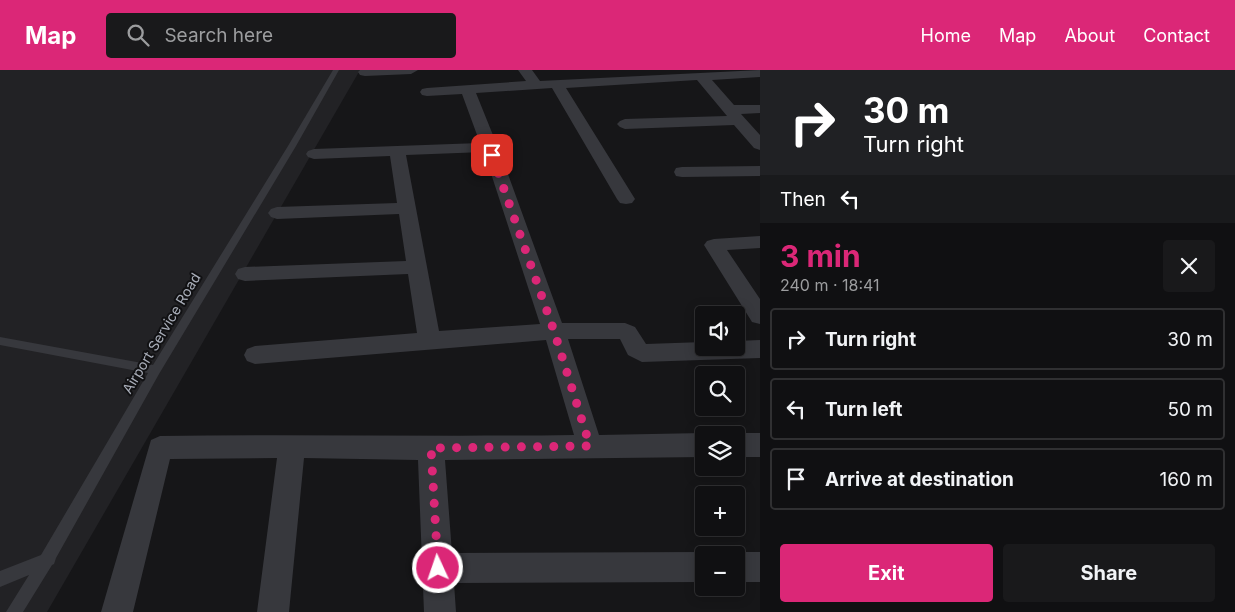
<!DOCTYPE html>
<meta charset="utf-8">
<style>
body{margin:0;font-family:Inter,sans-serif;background:#19191b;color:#f1f3f6;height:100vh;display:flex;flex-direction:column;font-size:19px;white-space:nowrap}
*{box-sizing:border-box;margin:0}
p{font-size:16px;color:#9c9d9f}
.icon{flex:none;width:28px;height:28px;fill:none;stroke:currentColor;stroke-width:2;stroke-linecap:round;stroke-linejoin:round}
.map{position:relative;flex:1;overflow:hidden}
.panel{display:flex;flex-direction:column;background:#101012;width:475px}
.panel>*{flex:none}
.banner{background:#202124;color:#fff;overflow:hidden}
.controls{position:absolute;left:695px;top:236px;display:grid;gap:10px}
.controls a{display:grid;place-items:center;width:50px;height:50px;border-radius:5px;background:#101012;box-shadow:0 2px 12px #0003,0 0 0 1px #303032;font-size:25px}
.pin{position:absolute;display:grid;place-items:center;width:42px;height:42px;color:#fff;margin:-21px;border-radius:10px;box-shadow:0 2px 8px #0006}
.me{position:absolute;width:55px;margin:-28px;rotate:357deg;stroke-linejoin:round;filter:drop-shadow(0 0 4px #0008)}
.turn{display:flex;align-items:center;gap:18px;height:105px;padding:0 20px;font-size:22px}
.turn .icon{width:65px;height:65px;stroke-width:2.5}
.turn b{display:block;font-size:35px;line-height:42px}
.then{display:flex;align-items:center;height:48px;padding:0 20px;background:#0003;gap:10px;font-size:19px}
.round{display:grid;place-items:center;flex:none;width:52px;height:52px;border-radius:5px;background:#19191b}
.summary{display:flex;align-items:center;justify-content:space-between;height:85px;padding:0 20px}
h1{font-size:30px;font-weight:700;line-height:38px;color:#db2777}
.action{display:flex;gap:10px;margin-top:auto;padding:10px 20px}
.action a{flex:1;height:58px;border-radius:5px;background:#db2777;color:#fff;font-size:20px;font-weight:700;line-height:58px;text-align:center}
.action a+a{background:#19191b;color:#f1f3f6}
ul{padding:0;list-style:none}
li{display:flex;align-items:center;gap:15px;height:62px;margin:0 10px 8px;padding:0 10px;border:2px solid #303032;border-radius:5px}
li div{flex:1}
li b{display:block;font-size:19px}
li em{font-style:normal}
header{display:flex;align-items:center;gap:30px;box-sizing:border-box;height:70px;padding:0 25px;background:#db2777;color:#fff}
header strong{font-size:24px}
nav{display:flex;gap:28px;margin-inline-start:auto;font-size:18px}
.search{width:350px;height:45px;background:#19191b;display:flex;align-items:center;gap:12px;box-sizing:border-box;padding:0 18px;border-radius:5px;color:#9c9d9f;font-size:19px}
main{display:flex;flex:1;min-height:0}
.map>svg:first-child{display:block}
.built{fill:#222225}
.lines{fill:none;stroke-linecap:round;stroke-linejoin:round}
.service{fill:#37383d;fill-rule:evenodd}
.minor{fill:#37383d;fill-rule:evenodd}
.route{stroke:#db2777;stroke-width:9;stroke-dasharray:0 16.2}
.labels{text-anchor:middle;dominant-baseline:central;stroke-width:4;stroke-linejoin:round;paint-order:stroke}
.street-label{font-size:14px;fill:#a8adb8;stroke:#111113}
</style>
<header>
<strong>Map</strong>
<div class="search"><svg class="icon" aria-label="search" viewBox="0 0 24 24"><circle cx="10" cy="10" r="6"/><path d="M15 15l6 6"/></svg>Search here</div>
<nav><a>Home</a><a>Map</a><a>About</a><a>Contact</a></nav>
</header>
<main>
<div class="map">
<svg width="760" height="542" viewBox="0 0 760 542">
<rect width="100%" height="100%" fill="#161618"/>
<path class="built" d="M0,0H360L47,542H0Z"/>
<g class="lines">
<path class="service" d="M333,0H339L296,76L159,304L56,488L54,494L52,495L23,542H6L29,505L0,517V501L41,485L148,303L0,275V267L153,295L288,76Z"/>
<path class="minor" d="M360,0H418L411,4L365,6L360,5L358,2Z
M518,0H532L540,11L760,0V7L712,10L734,35H760V43L741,44L760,65V80L754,78L734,55L625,59L620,57L617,54L620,51L625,49L727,46L697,10L566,18L635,129L632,133L626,134L620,133L617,129L552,18L476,23L501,85L562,253H625L635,257L646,274L704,272V278H736V271L760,270V288L642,292L628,285L620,269H568L599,365L704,363L708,365H704V387L445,390L452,483L704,482L711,485H704V512L454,513L456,542H424L418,390L304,388L289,542H257L277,388L170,389L133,542H101L151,370L160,366C298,364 436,367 574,365L546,270L255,294L247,291L244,285L247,279L255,276L417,263L408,204L245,211L238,209L235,204L238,199L245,197L406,191L399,144L277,149L271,147L268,143L271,139L277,137L397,133L390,86L314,89L308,87L306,84L308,81L314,79L480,73L462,24L427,26L422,25L420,22L422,19L427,18L526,11ZM484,82L540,254L439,261L406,85Z
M760,96V106L682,107L676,106L674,102L676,98L682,97Z
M760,166V178L727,180L760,229V254L752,252L704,175L707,171L714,169Z
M736,363H760V387H736V365H732Z
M736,482H760V512H736V485H729Z"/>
</g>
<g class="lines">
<path class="route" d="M438,498L431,378L590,376L554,261L492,85"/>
</g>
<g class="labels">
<g class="street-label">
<text transform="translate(161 263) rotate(-59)">Airport Service Road</text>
</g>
</g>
</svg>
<div class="controls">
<a><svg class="icon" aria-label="sound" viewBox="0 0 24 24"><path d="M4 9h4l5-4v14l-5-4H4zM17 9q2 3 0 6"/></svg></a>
<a><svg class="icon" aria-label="search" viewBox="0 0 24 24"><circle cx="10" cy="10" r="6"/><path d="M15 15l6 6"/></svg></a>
<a><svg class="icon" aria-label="layers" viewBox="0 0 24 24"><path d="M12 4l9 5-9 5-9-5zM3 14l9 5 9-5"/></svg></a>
<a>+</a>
<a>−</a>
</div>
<div class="pin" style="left:492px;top:85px;background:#d93025"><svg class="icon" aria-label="arrive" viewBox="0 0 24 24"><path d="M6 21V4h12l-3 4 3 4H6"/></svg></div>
<svg class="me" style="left:438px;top:498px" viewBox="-20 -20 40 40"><circle r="17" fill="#db2777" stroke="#fff" stroke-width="3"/><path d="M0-11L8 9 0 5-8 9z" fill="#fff"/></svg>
</div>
<section class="panel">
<div class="banner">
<div class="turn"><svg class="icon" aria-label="right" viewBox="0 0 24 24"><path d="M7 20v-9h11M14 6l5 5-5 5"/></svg><div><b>30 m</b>Turn right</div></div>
<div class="then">Then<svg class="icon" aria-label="left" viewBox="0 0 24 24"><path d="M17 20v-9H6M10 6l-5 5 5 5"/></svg></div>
</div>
<div class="summary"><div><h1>3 min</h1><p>240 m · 18:41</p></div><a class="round"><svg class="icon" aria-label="close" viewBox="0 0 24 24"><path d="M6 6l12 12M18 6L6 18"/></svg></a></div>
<ul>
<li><svg class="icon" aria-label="right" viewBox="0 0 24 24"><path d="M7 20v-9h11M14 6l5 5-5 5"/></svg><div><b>Turn right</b></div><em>30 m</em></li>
<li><svg class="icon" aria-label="left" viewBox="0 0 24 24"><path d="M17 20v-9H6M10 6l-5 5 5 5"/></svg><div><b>Turn left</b></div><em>50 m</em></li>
<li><svg class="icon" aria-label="arrive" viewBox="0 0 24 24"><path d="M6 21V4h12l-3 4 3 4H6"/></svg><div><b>Arrive at destination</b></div><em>160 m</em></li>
</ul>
<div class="action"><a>Exit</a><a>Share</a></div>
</section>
</main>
